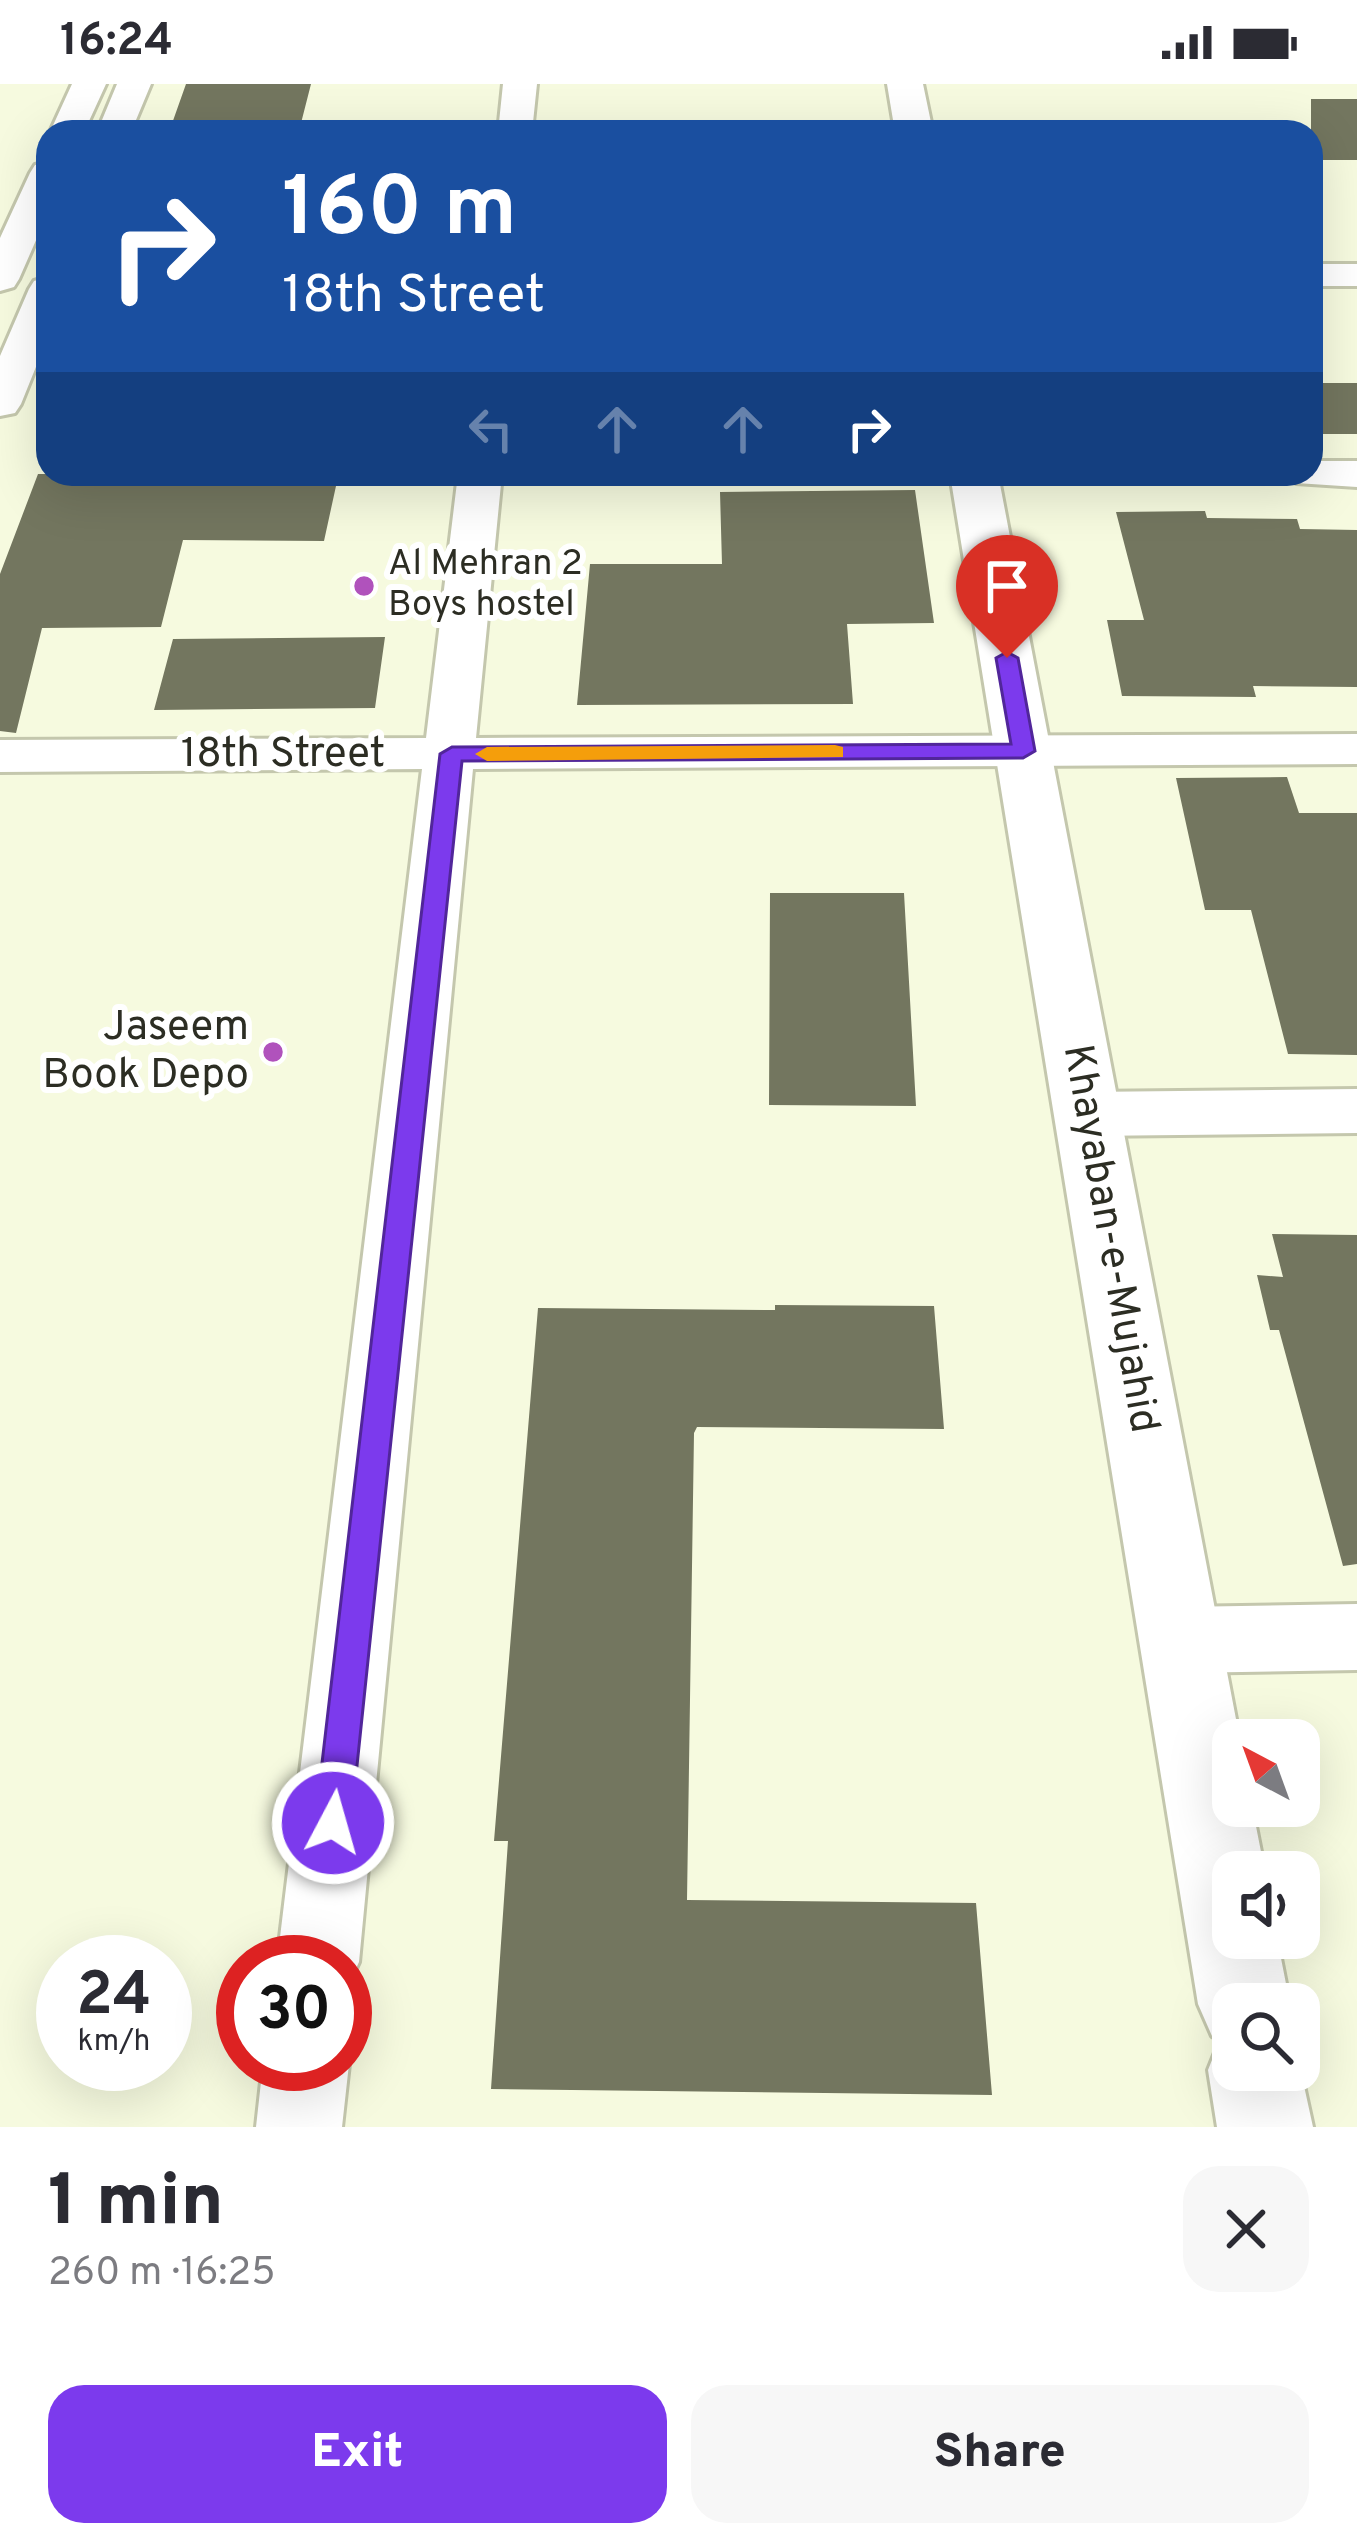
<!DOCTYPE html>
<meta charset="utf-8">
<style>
body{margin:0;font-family:Overpass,sans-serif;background:#f7f7f7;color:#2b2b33;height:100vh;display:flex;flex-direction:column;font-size:45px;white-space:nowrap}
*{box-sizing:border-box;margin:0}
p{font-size:39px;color:#7c7c81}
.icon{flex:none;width:66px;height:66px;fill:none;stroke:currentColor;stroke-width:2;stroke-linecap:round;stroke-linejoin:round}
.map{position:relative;height:2043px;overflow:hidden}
.details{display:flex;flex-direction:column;background:#fff;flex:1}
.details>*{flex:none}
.top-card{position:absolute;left:36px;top:36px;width:1287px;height:366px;border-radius:36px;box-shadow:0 12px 48px #0002;background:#1a4fa0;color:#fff;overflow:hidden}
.needle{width:78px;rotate:319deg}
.fabs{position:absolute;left:1212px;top:1635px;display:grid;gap:24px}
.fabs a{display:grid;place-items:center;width:108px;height:108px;border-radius:24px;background:#fff;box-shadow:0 12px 48px #0002;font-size:60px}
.speed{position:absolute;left:36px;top:1851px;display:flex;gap:24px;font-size:60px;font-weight:700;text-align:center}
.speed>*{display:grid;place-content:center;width:156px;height:156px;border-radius:50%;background:#fff;box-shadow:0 12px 48px #0002;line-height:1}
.speed small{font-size:30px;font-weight:400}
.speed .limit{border:18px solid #d22;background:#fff;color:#111}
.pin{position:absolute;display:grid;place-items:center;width:102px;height:102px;color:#fff;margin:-123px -51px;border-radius:50% 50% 50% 0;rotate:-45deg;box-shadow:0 0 12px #0007}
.pin .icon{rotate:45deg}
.me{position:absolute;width:132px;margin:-66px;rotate:6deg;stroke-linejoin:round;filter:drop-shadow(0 0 9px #0008)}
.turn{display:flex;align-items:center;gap:42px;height:252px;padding:0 48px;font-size:54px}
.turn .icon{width:156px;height:156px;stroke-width:2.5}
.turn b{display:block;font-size:84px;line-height:102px}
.lanes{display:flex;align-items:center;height:114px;padding:0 48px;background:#0003;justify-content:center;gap:60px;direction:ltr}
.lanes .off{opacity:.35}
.round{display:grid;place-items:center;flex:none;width:126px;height:126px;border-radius:36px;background:#f7f7f7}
.head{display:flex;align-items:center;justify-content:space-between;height:204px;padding:0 48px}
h1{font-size:72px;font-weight:800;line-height:90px}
.cta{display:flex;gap:24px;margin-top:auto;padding:24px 48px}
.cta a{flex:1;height:138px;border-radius:36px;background:#7c3aed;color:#fff;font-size:48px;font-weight:800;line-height:138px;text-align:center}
.cta a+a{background:#f7f7f7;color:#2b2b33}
.status{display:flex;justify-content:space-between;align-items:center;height:84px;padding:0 60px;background:#fff;direction:ltr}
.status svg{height:33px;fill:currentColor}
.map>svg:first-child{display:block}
.building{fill:#73765f}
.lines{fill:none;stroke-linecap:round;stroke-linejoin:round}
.street-casing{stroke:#c4c7ad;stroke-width:6}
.secondary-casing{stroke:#c4c7ad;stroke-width:6}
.street{fill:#fff;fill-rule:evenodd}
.secondary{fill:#fff;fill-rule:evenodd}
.route{fill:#7c3aed;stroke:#51269a;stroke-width:3}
.slow{fill:#f59e0b}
.poi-dot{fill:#b052bc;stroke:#fff;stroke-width:4.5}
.labels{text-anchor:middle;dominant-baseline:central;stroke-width:12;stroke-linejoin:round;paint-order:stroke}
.far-poi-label{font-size:36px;fill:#2c2d23;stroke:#fff;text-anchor:start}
.street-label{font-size:42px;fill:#2c2d23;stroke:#fff}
.poi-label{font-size:42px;fill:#2c2d23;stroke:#fff;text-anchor:end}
</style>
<div class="status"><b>16:24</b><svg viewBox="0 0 49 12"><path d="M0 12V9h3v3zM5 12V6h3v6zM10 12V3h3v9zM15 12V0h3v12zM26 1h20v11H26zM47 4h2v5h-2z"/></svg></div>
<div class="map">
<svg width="1357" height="2043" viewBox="0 0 1357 2043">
<rect width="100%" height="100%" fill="#f6fadf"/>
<path class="building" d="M186,0H311L299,47L169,48Z
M1311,15H1357V76H1311Z
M1311,299H1357V350H1311Z
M38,390H202L199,401L336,402L324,457L183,456L161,543L42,544L16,649L0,647V490Z
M915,406L934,539L847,540L853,620L577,621L590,480H722L720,408Z
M1205,427L1207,434L1297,435L1300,445L1357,446V603L1253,602L1256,613L1122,612L1107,536H1144L1116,428Z
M385,553L375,624L154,626L173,555Z
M1287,693L1299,729H1357V971L1288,970L1251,826H1205L1176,694Z
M770,809H904L916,1022L769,1021Z
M1272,1150L1357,1151V1480L1343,1482L1279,1246H1270L1257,1191L1283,1193Z
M775,1221L934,1222L944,1345L697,1343L694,1349L687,1816L976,1819L992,2011L491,2005L508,1757H494L538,1224L775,1226Z"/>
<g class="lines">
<g class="street-casing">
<path id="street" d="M72,0H106L84,48H50Z
M117,0H151L131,48H97Z
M503,0H537L532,48H498Z
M48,78V129L19,195L14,203L0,207V154L30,89L35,81Z
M1311,180H1357V202H1311Z
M48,193V253L21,320L15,329L0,332V272L29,205L34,197Z
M1311,377H1357V403L1296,399L1289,390H1311Z
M458,390H502L476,654L1357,650V680L473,685L359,1878L345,1908V1878H277L422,685L0,688V656L426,654Z
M1357,1005V1049L1087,1052L1066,1045L1057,1030L1066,1015L1087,1008Z
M1357,1520V1586L1180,1589L1154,1579L1143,1556L1154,1533L1180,1523Z
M345,1971L349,1980L342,2043H256L263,1980H345Z"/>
</g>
<g class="secondary-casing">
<path id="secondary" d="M887,0H923L933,48H895Z
M950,390H998L1240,1656H1233V1722H1252L1265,1788H1233V1854H1277L1290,1920H1233V1986H1299V1979L1313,2043H1217L1208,1986L1220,1956L1212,1952L1198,1920Z"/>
</g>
<use href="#street" class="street"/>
<use href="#secondary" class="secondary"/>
</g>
<path class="route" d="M1007,568L1018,574L1035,667L1023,674L462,677L351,1739L346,1751L333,1756L320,1751L315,1739L440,670L452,663L1011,660L996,574Z"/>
<path class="slow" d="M835,661L843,663V673L487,677L475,670L487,663Z"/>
<g class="poi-dot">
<circle cx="364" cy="502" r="12"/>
<circle cx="273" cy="968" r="12"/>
</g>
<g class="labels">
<g class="far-poi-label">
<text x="388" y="481">Al Mehran 2<tspan x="388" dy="41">Boys hostel</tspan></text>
</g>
<g class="street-label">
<text x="283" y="671">18th Street</text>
<text transform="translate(1109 1155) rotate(80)">Khayaban-e-Mujahid</text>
</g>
<g class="poi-label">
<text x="249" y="944">Jaseem<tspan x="249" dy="48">Book Depo</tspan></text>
</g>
</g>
</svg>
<div class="fabs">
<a><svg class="needle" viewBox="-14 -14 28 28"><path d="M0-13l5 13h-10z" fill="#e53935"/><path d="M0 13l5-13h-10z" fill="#7c7c81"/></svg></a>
<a><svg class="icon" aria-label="sound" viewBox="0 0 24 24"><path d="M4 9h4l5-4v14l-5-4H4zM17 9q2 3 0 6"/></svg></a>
<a><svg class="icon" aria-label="search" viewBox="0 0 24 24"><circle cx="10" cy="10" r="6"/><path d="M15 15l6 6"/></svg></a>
</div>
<div class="speed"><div>24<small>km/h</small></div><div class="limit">30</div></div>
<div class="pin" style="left:1007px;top:574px;background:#d93025"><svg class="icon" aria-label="arrive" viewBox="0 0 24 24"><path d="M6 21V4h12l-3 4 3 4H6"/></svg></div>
<svg class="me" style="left:333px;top:1739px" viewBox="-20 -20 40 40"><circle r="17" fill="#7c3aed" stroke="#fff" stroke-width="3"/><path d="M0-11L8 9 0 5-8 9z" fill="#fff"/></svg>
<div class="top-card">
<div class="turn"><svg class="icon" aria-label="right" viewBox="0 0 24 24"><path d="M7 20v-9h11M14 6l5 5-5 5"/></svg><div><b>160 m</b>18th Street</div></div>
<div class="lanes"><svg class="icon off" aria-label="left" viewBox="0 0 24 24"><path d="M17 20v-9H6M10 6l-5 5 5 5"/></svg><svg class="icon off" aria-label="ahead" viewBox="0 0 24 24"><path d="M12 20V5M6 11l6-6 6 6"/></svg><svg class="icon off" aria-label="ahead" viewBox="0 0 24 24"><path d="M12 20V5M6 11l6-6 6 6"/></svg><svg class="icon" aria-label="right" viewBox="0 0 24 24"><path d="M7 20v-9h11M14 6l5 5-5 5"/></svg></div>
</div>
</div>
<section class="details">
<div class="head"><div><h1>1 min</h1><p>260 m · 16:25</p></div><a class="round"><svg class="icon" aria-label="close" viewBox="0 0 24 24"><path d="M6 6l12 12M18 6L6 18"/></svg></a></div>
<div class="cta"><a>Exit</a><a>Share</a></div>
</section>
